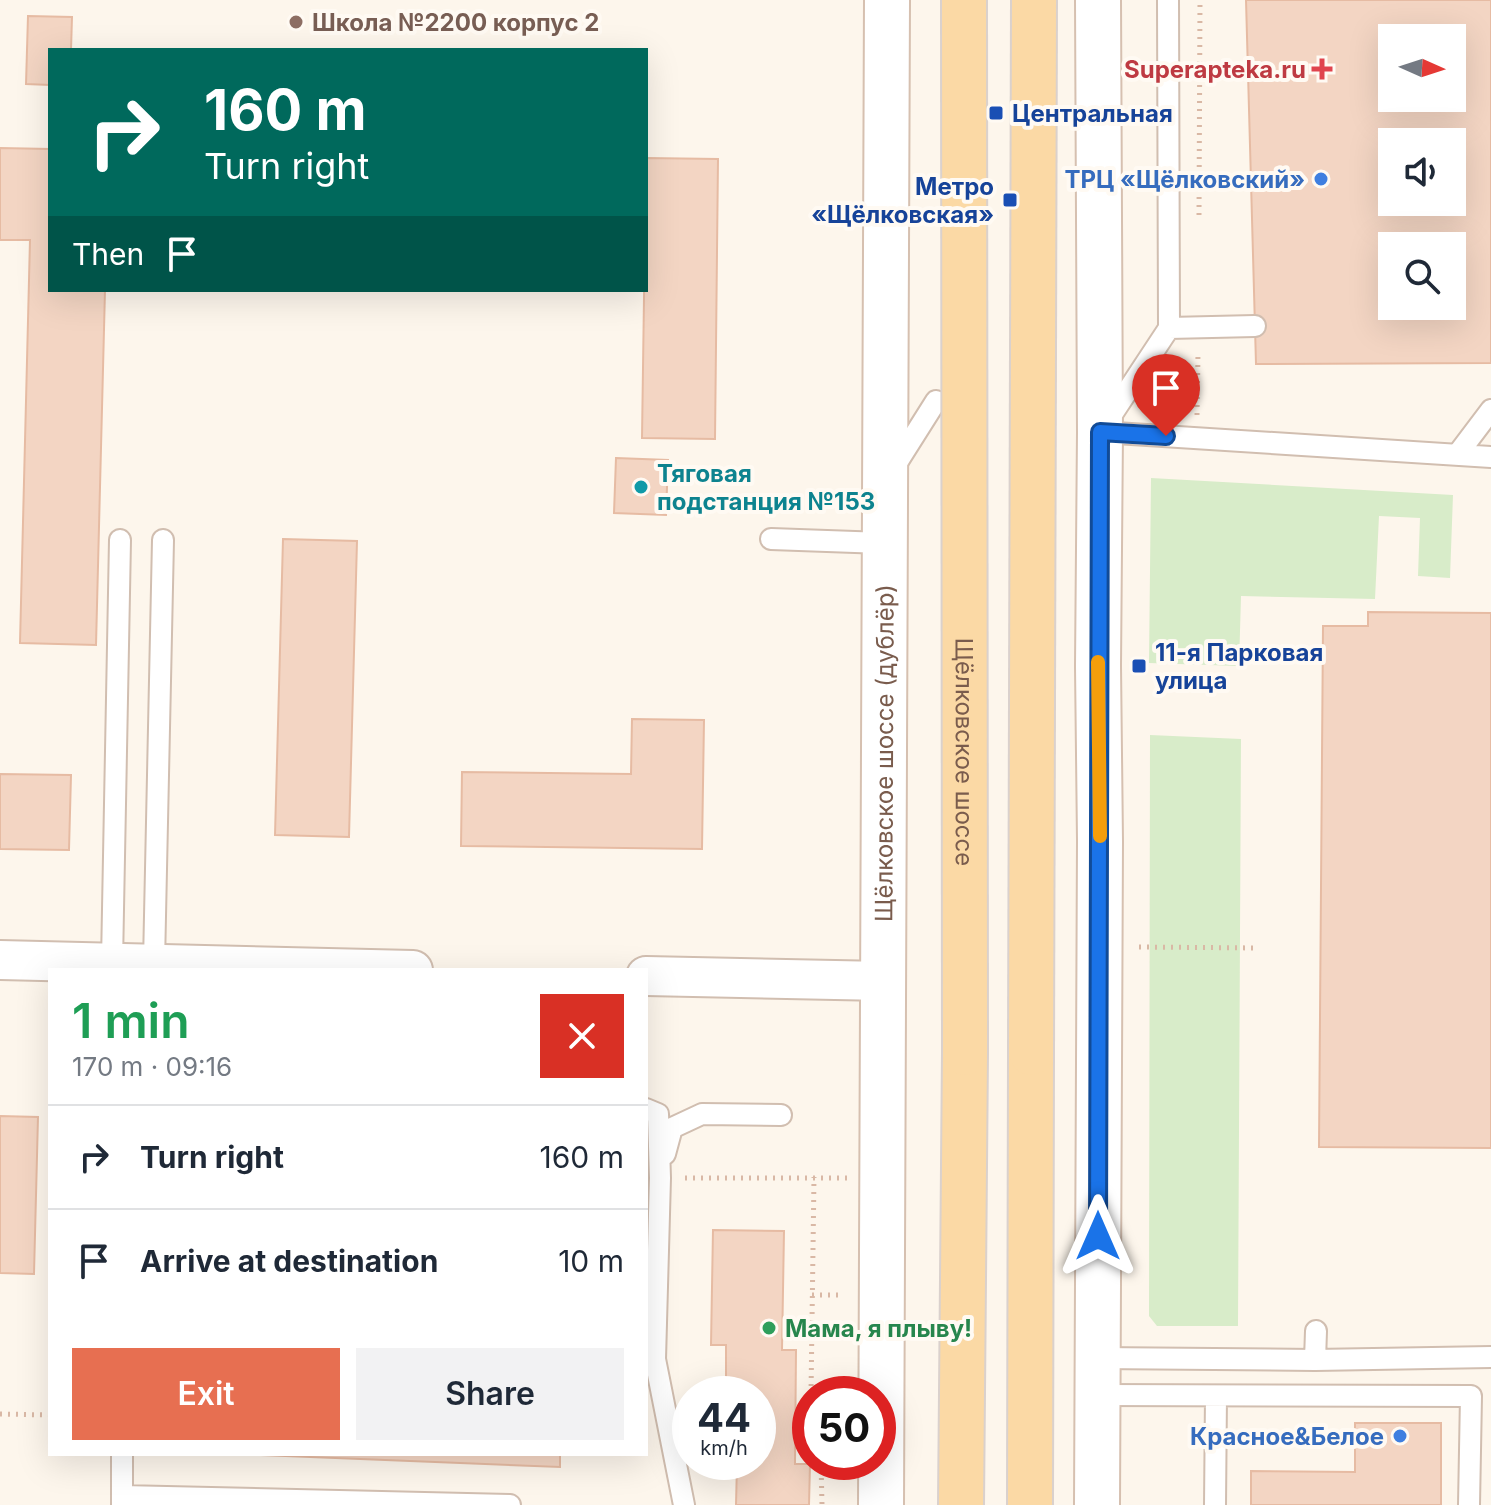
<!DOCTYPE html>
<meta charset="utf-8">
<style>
body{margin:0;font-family:Inter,sans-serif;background:#f2f2f3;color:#1f2937;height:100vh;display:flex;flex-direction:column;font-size:30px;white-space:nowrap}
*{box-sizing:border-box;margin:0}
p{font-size:26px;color:#747a83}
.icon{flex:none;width:44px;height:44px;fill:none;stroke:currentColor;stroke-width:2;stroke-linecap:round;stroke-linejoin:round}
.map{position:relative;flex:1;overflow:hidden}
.panel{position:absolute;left:48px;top:968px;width:600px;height:488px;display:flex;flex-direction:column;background:#fff;border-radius:0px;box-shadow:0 8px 32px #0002}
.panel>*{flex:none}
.banner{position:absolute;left:48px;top:48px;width:600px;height:244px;border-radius:0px;box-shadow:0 8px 32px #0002;background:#00695c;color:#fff;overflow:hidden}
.needle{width:52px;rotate:93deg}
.buttons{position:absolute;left:1378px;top:24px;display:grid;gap:16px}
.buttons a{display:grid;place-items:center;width:88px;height:88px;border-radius:0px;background:#fff;box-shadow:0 8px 32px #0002;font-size:40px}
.speed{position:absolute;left:672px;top:1376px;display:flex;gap:16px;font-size:40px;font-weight:700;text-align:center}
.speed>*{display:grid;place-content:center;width:104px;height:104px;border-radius:50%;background:#fff;box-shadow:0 8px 32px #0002;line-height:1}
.speed small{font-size:20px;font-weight:400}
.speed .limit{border:12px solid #d22;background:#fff;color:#111}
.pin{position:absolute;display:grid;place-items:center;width:68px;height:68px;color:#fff;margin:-82px -34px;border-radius:50% 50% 50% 0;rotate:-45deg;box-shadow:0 0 8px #0007}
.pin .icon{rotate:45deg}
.me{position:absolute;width:88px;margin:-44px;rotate:0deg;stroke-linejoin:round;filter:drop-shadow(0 0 6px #0008)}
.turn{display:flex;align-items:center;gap:28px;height:168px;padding:0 24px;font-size:36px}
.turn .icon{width:104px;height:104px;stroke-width:2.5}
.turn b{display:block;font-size:56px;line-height:68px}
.then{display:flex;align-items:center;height:76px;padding:0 24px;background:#0003;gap:16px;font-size:30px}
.round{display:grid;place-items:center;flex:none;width:84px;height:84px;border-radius:0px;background:#f2f2f3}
.summary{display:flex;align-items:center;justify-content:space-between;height:136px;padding:0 24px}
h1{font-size:48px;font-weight:600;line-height:60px;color:#1e9e55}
.primary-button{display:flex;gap:16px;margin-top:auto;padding:16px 24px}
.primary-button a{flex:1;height:92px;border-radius:0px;background:#e76f51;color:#fff;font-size:32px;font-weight:600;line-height:92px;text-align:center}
.primary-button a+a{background:#f2f2f3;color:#1f2937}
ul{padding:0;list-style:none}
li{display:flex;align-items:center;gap:24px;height:104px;padding:0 24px;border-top:2px solid #e0e1e3}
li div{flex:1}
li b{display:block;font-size:30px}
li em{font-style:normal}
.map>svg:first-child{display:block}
.green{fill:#d8ecc9}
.building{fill:#f3d5c3;stroke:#e6bba3;stroke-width:2;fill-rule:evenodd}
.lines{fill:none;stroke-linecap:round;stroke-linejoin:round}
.lane-casing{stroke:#d1beb0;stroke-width:24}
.street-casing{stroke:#d1beb0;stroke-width:42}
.secondary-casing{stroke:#d6c0b0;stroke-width:48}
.primary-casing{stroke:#dad1cd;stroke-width:48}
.path{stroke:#d9b8a5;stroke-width:5;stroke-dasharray:2 6;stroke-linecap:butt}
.lane{stroke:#fff;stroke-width:20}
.street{stroke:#fff;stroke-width:38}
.secondary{stroke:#fff;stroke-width:44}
.primary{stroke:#fbd9a5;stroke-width:44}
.primary-bridge-casing{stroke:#dad1cd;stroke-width:48;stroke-linecap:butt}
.primary-bridge{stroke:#fbd9a5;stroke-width:44}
.route-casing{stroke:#114b97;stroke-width:20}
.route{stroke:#1a73e8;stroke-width:14}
.slow{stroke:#f59e0b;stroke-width:14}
.education-dot{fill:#8d6e63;stroke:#fffaf3;stroke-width:3}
.health-dot{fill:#e0444e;stroke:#fffaf3;stroke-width:3}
.transit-dot{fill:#1a4fb4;stroke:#fffaf3;stroke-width:3}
.shop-dot{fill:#3f7fe0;stroke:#fffaf3;stroke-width:3}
.culture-dot{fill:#0f9aa8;stroke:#fffaf3;stroke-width:3}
.leisure-dot{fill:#2e9e5b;stroke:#fffaf3;stroke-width:3}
.labels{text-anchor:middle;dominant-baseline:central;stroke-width:8;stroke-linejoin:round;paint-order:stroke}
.education-label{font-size:24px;font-weight:bold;fill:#785e54;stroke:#fffaf3;text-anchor:start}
.health-label{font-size:24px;font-weight:bold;fill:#be3a42;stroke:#fffaf3;text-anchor:end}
.transit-label{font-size:24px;font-weight:bold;fill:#164399;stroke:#fffaf3;text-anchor:start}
.shop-label{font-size:24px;font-weight:bold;fill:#366cbe;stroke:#fffaf3;text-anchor:end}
.culture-label{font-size:24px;font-weight:bold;fill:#0d838f;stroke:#fffaf3;text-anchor:start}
.street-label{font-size:24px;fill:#7a5c4d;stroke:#fffaf3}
.leisure-label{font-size:24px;font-weight:bold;fill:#27864d;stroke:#fffaf3;text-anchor:start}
</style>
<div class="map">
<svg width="1491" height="1505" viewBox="0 0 1491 1505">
<rect width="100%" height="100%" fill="#fdf6ec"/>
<path class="green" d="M1151,478L1453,495L1450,578L1418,576L1420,518L1379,516L1375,599L1241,596L1239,666L1149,663Z
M1150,735L1241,739L1238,1326H1157L1149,1316Z"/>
<path class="building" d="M1246,0H1491V363L1256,364ZM1392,38H1452V98H1392ZM1392,142H1452V202H1392ZM1392,246H1452V306H1392Z
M28,16L72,17L71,50H50V85L26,84Z
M0,148L50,149V290H105L96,645L20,643L30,240H0Z
M646,158L718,159L715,439L642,438Z
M616,458L668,460L666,515L614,513Z
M283,539L357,541L349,837L275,835Z
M1368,612L1491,613V1148L1319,1147L1323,626H1368Z
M632,719L704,720L702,849L461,846L462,772L631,774Z
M0,774L71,775L69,850L0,849Z
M0,1116L38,1117L34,1274L0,1273Z
M713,1230L784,1231L782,1350H796L795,1464H810L809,1505H736L737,1464L725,1462H758V1394H726V1345H711Z
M1355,1423H1441V1505H1251V1471L1355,1472Z
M233,1454H560V1467Z"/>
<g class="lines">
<g class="lane-casing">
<path id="lane" d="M1169,328L1255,326
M1107,422L1169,328L1168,0
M1100,432L1491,457
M1457,455L1491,410
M893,469L936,401
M771,539L883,543
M112,962L120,540
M154,963L163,540
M646,1109L658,1114L660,1178L655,1359L684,1505
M665,1154L672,1128L702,1114L781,1115
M1097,1358L1315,1360L1491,1357
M1315,1360L1316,1331
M1097,1395L1471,1396L1469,1505
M122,1496L510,1505
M122,1505V1454
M1215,1505L1216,1396"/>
</g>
<g class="street-casing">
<path id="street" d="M0,960L413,970
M646,976L884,981"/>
</g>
<g class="secondary-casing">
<g id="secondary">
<path id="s1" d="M881,1505L887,0"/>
<path d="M1097,1505L1100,841L1098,666L1100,432L1098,0"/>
</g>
</g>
<g class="primary-casing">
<path id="primary" d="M961,1505L965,1053
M1030,1505L1031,1053"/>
</g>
<path class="path" d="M1199,215L1200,0
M1197,415L1198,353
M1139,947L1258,948
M685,1178H847
M812,1295H843
M811,1394L814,1177
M0,1414L50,1415
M821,1462L822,1505"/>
<use href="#lane" class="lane"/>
<use href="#street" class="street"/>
<use href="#secondary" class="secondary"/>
<use href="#primary" class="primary"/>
<g class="primary-bridge-casing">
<g id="primary-bridge">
<path id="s2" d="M964,0L965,1053"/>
<path d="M1031,1053L1034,0"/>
</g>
</g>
<use href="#primary-bridge" class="primary-bridge"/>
</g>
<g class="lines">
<g class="route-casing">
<path id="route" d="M1098,1236L1100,432L1166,436"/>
</g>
<use href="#route" class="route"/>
<path class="slow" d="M1098,662L1100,836"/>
</g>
<circle class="education-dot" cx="296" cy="22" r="8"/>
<path class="health-dot" d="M1318 57h8v8h8v8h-8v8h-8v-8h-8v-8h8z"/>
<g class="transit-dot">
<rect x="988" y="105" width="16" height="16" rx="4"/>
<rect x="1002" y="192" width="16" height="16" rx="4"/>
<rect x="1131" y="658" width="16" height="16" rx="4"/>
</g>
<g class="shop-dot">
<circle cx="1321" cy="179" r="8"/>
<circle cx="1400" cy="1436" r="8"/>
</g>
<circle class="culture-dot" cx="641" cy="487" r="8"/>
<circle class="leisure-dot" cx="769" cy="1328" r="8"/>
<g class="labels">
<g class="education-label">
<text x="312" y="22">Школа №2200 корпус 2</text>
</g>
<g class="health-label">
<text x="1306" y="69">Superapteka.ru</text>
</g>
<g class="transit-label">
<text x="1012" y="113">Центральная</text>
<text x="994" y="186" text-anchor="end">Метро<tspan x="994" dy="28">«Щёлковская»</tspan></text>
<text x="1155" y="652">11-я Парковая<tspan x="1155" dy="28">улица</tspan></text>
</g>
<g class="shop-label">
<text x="1305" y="179">ТРЦ «Щёлковский»</text>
<text x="1384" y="1436">Красное&amp;Белое</text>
</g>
<g class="culture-label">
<text x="657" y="473">Тяговая<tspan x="657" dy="28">подстанция №153</tspan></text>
</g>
<g class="street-label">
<text stroke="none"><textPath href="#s1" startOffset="752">Щёлковское шоссе (дублёр)</textPath></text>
<text stroke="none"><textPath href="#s2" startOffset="752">Щёлковское шоссе</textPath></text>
</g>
<g class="leisure-label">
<text x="785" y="1328">Мама, я плыву!</text>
</g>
</g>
</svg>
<div class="buttons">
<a><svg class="needle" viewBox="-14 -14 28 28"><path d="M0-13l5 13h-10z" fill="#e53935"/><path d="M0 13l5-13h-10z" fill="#747a83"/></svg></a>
<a><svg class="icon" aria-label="sound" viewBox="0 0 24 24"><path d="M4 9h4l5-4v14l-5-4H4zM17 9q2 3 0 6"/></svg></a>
<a><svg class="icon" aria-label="search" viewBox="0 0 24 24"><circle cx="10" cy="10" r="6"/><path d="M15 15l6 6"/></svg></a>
</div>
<div class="speed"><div>44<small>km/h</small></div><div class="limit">50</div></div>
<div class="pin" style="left:1166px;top:436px;background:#d93025"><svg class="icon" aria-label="arrive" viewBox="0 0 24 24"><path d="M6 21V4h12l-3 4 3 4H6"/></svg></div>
<svg class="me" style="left:1098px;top:1236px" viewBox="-20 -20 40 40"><path d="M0-17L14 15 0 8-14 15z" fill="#1a73e8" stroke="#fff" stroke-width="4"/></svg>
<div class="banner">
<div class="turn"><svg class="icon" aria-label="right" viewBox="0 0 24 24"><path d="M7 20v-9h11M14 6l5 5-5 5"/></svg><div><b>160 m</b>Turn right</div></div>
<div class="then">Then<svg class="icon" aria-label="arrive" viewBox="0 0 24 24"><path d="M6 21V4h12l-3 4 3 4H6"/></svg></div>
</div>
<section class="panel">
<div class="summary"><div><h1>1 min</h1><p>170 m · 09:16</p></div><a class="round" style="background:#d93025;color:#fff"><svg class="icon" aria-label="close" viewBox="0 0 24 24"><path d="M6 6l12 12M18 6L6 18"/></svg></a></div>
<ul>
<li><svg class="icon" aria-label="right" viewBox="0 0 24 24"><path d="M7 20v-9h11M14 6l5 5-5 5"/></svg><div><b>Turn right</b></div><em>160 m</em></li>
<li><svg class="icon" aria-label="arrive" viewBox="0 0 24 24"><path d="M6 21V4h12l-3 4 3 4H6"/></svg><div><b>Arrive at destination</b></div><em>10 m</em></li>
</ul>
<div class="primary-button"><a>Exit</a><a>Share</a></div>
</section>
</div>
